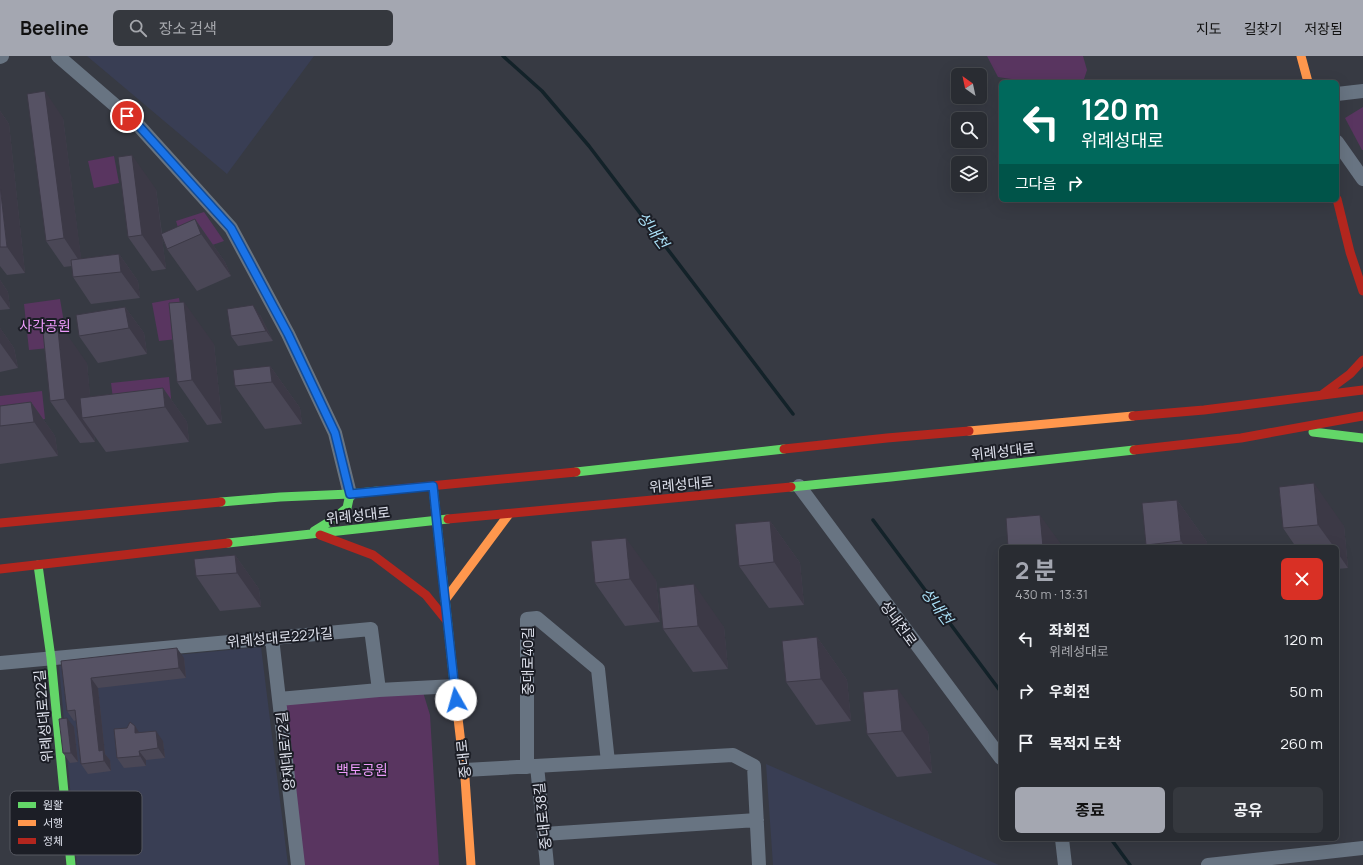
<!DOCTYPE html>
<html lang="ko">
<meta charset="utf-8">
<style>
body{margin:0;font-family:Manrope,"Noto Sans KR",sans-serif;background:#35383e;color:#f1f3f6;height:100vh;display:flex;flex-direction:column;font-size:15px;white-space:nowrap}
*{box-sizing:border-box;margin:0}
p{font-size:13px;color:#a5a7ac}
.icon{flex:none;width:22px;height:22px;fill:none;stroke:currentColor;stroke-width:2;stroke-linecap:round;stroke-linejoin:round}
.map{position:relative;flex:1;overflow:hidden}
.side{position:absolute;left:999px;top:489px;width:340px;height:296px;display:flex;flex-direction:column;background:#292c32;border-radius:6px;box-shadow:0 4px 16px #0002,0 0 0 1px #45484d}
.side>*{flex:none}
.top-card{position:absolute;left:999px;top:24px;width:340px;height:122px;border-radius:6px;box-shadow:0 4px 16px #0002,0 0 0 1px #45484d;background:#00695c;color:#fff;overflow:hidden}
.needle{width:26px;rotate:327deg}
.buttons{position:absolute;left:951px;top:12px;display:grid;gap:8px}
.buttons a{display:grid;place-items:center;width:36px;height:36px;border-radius:6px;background:#292c32;box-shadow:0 4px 16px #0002,0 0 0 1px #45484d;font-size:20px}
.pin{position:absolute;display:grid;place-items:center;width:34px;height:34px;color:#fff;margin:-17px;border:2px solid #fff;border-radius:50%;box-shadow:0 1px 4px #0007}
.me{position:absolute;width:44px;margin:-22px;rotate:353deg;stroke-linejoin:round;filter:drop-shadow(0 0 3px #0008)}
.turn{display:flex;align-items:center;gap:14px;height:84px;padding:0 16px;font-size:18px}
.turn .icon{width:52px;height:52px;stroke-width:2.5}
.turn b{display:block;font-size:28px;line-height:34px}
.then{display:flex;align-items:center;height:38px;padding:0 16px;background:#0003;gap:8px;font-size:15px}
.round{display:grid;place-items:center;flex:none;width:42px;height:42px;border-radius:6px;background:#35383e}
.overview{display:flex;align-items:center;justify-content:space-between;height:68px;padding:0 16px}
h1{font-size:24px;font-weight:700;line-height:30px;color:#a4a7b1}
.action{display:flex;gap:8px;margin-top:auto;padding:8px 16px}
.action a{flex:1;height:46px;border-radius:6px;background:#a4a7b1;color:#111;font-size:16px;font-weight:700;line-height:46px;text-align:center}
.action a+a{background:#35383e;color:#f1f3f6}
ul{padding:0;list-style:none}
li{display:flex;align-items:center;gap:12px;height:52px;padding:0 16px}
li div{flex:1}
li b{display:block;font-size:15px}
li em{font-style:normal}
header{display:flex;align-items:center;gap:24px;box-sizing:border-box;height:56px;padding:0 20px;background:#a4a7b1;color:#111}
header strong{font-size:19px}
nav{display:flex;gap:22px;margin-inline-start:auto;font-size:14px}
.search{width:280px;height:36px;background:#35383e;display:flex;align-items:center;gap:10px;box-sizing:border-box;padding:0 14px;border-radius:6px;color:#a5a7ac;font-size:15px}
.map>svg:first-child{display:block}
.built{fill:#393e54}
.green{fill:#593560}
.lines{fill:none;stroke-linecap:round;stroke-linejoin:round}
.stream{stroke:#132229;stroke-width:3.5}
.street{stroke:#687482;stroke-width:14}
.fast{stroke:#63d668;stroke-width:9}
.slow{stroke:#ff974d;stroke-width:9}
.jam{stroke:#b3261e;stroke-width:9}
.wall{fill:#4a4756}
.shaded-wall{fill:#3c3946}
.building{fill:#565264;stroke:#3c3946}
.route-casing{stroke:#114b97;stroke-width:10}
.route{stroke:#1a73e8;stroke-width:7}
.labels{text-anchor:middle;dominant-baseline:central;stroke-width:4;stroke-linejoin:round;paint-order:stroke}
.park-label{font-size:14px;fill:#ed9afa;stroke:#1c1e26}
.street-label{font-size:14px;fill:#dee1ec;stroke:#1c1e26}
.water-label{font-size:15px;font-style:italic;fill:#a9dff6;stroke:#1c1e26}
.key{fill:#1c1e26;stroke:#565861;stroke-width:1}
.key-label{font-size:11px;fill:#dee1ec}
</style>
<header>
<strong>Beeline</strong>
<div class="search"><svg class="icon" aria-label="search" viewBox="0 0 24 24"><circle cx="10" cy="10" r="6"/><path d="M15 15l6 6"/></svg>장소 검색</div>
<nav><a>지도</a><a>길찾기</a><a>저장됨</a></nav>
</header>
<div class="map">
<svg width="1363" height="809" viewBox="0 0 1363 809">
<rect width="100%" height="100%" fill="#373a43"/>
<path class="built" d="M87,0H314L227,118Z
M261,591L288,809H77L59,610Z
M766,708L999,809H773Z"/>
<path class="green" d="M987,0H1083L1087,14L1083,26H1031L998,21Z
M1363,51V94H1362L1345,62Z
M114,100L119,127L94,132L88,105Z
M204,156L224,185L186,198L176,165Z
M179,242L186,282L159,285L152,247Z
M60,243L68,290L29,294L24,248Z
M169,321L172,352L115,358L111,327Z
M42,335L45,363L0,368V340Z
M423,636L430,659L439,809H301L284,646Z"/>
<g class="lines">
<path class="stream" d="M503,0L542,35L589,90L793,358
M873,464L1001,636
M1111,783L1130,809"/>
<path class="street" d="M58,0L139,70L231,172L288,278L335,377L350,438
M0,1L2,0
M1337,38L1363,35
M1337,86L1363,123
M799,430L1001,702
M272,582L298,809
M0,607L371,573L379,634L455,630
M279,643L379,634
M537,710L547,809
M527,711V563L537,562L598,613L608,706
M465,714L733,699L754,710L759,809
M544,778L757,764
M1062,783L1065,809
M1208,809L1363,792"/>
<path class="fast" d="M1313,376L1363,382
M576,416L784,393
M433,430L456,645
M791,431L891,421L1134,394
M221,446L280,441L350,438L378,435
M314,475L332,464L347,452L350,438
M228,487L448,463
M38,509L51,602L71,809"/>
<path class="slow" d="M1301,0L1308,26
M969,375L1133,360
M445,544L509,458
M456,645L465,722L471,809"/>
<path class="jam" d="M1337,143L1350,196L1363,235
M1323,338L1350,318L1363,304
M1133,360L1204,354L1363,334
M784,393L887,382L969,375
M1134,394L1241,382L1363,360
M378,435L576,416
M448,463L791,431
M0,467L221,446
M320,479L373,499L426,539L447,565
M0,513L228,487"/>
</g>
<path class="wall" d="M0,55L9,68L25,217L7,219L0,210Z
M63,62L81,203L119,198L138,225L140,242L91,248L73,221L72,210L64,211L46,185Z
M156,133L162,178L195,163L225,206L231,220L197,235L167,193L162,182L166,213L152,215L128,181Z
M0,224L8,236L10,253L0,254Z
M125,251L144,277L147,298L98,307L79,280Z
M260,259L273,285L238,290L231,280Z
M0,272L14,292L18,312L0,316Z
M214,288L222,367L207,369L177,326Z
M87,307L90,341L163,332L187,366L189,386L106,396L94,379L95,386L80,387L50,345Z
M270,310L300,352L302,368L265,373L235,330Z
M31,346L55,380L58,400L0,408V350Z
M1279,431L1344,470L1348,512L1337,513V491H1296L1283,472Z
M1177,444L1207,486V491H1147L1146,489Z
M770,465L800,507L804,549L769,552L739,510Z
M591,485L656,524L660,566L625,570L595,527Z
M235,499L259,533L261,551L220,555L196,520Z
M659,532L724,571L728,613L693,616L663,573Z
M817,581L847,624L851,665L816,669L786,626Z
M184,602L186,622L98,632L105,698L110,704L111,715L88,718L81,708L76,664L74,665L67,655L61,605Z
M863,636L928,676L932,717L897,721L867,678Z
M74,671L78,706L70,707L63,697Z
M139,677L163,685L165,702L146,704V710L124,712L117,702Z"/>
<path class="shaded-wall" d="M45,35L63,62L82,209L64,182Z
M0,55L9,68L25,217L7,191L0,129Z
M132,99L156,133L166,213L142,179Z
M195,163L225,206L231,220L201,178Z
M119,198L138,225L140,242L121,216Z
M0,224L8,236L10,253L0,239Z
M184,246L214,288L222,367L192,324Z
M253,249L260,259L273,285L266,275Z
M125,251L144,277L147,298L129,272Z
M57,264L87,307L92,361L82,362L94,379L95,386L65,343Z
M0,272L14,292L18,312L0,287Z
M270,310L300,352L302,368L272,326Z
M163,332L187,366L189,386L165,351Z
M31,346L55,380L58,400L34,366Z
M1314,427L1344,470L1348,512L1337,496V491H1334L1318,469Z
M1177,444L1207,486V491H1185L1181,485Z
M1040,459L1063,491H1043Z
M770,465L800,507L804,549L774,506Z
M626,482L656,524L660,566L630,523Z
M235,499L259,533L261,551L237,517Z
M694,528L724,571L728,613L698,570Z
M817,581L847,624L851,665L821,623Z
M177,592L184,602L186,622L179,612Z
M91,622L98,632L105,698L110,704L111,715L104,705L99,695Z
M898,633L928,676L932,717L902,675Z
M67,662L74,671L78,706L71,697Z
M135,670L141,679L135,677Z
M156,675L163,685L165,702L158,692Z
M139,695L146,704V710L140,700Z"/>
<path class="building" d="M45,35L64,182L46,185L27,38Z
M132,99L142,179L128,181L118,101Z
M0,129L7,191H0Z
M195,163L201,178L167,193L161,178Z
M119,198L121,216L73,221L71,204Z
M184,246L192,324L177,326L169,247Z
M253,249L266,275L231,280L227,253Z
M125,251L129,272L79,280L76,259Z
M57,264L65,343L50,345L42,266Z
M270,310L272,326L235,330L233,314Z
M163,332L165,351L82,362L80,342Z
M31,346L34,366L0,370V350Z
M1314,427L1318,469L1283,472L1279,431Z
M1177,444L1181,485L1146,489L1142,447Z
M1040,459L1043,491H1008L1006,462Z
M770,465L774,506L739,510L735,468Z
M626,482L630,523L595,527L591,485Z
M235,499L237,517L196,520L194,503Z
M694,528L698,570L663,573L659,532Z
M817,581L821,623L786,626L782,585Z
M177,592L179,612L91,622L99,695L103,694L104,705L81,708L75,654L67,655L61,605Z
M898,633L902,675L867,678L863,636Z
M67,662L71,697H63L59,663Z
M130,666L135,670V677L156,675L158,692L139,695L140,700L117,702L114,673L127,672Z"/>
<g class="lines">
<g class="route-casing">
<path id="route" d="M127,60L139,70L231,172L288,278L335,377L350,438L433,430L442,516L456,644"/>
</g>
<use href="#route" class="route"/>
</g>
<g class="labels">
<g class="park-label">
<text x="45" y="269">사각공원</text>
<text x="362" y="713">백토공원</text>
</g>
<g class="street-label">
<text transform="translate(1003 395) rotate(-6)">위례성대로</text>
<text transform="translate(681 428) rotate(-5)">위례성대로</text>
<text transform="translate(358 459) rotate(-6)">위례성대로</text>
<text transform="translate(899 567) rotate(54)">성내천로</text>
<text transform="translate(280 581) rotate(-5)">위례성대로22가길</text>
<text transform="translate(527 605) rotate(-90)">중대로40길</text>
<text transform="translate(43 660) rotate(-95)">위례성대로22길</text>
<text transform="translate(285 695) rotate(-96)">양재대로72길</text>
<text transform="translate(463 703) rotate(-96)">중대로</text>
<text transform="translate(542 760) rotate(-96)">중대로38길</text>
</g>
<g class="water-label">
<text transform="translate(653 174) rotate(53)">성내천</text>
<text transform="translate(937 550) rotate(53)">성내천</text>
</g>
</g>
<rect x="10" y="735" width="132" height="64" rx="6" class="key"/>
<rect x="18" y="746" width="18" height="6" fill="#63d668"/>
<rect x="18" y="764" width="18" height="6" fill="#ff974d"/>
<rect x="18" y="782" width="18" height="6" fill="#b3261e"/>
<g class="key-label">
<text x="43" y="753">원활</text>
<text x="43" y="771">서행</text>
<text x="43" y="789">정체</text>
</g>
</svg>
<div class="buttons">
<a><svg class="needle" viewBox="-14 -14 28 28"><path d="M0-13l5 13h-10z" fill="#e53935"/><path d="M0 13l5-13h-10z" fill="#a5a7ac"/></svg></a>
<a><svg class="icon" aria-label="search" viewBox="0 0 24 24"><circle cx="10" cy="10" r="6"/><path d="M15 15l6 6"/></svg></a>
<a><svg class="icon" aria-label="layers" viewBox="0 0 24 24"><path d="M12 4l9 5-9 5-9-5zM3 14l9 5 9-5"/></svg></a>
</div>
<div class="pin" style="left:127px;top:60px;background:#d93025"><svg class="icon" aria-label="arrive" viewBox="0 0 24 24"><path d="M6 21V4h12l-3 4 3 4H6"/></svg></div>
<svg class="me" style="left:456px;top:644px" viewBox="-20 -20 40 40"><circle r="19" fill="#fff"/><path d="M0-13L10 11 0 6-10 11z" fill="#1a73e8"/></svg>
<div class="top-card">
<div class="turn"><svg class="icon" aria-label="left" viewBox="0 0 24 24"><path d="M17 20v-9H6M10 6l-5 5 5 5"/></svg><div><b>120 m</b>위례성대로</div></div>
<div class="then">그다음<svg class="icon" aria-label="right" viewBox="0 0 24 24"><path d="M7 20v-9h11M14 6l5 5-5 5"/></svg></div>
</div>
<section class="side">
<div class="overview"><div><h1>2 분</h1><p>430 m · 13:31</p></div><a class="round" style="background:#d93025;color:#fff"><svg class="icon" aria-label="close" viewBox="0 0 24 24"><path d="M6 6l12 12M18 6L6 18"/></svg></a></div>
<ul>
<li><svg class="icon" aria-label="left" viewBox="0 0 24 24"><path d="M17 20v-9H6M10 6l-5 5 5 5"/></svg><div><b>좌회전</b><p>위례성대로</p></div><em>120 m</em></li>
<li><svg class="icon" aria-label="right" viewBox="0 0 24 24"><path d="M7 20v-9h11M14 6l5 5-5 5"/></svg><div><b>우회전</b></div><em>50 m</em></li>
<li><svg class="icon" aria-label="arrive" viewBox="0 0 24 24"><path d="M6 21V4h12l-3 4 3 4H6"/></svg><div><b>목적지 도착</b></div><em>260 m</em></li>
</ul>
<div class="action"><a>종료</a><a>공유</a></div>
</section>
</div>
